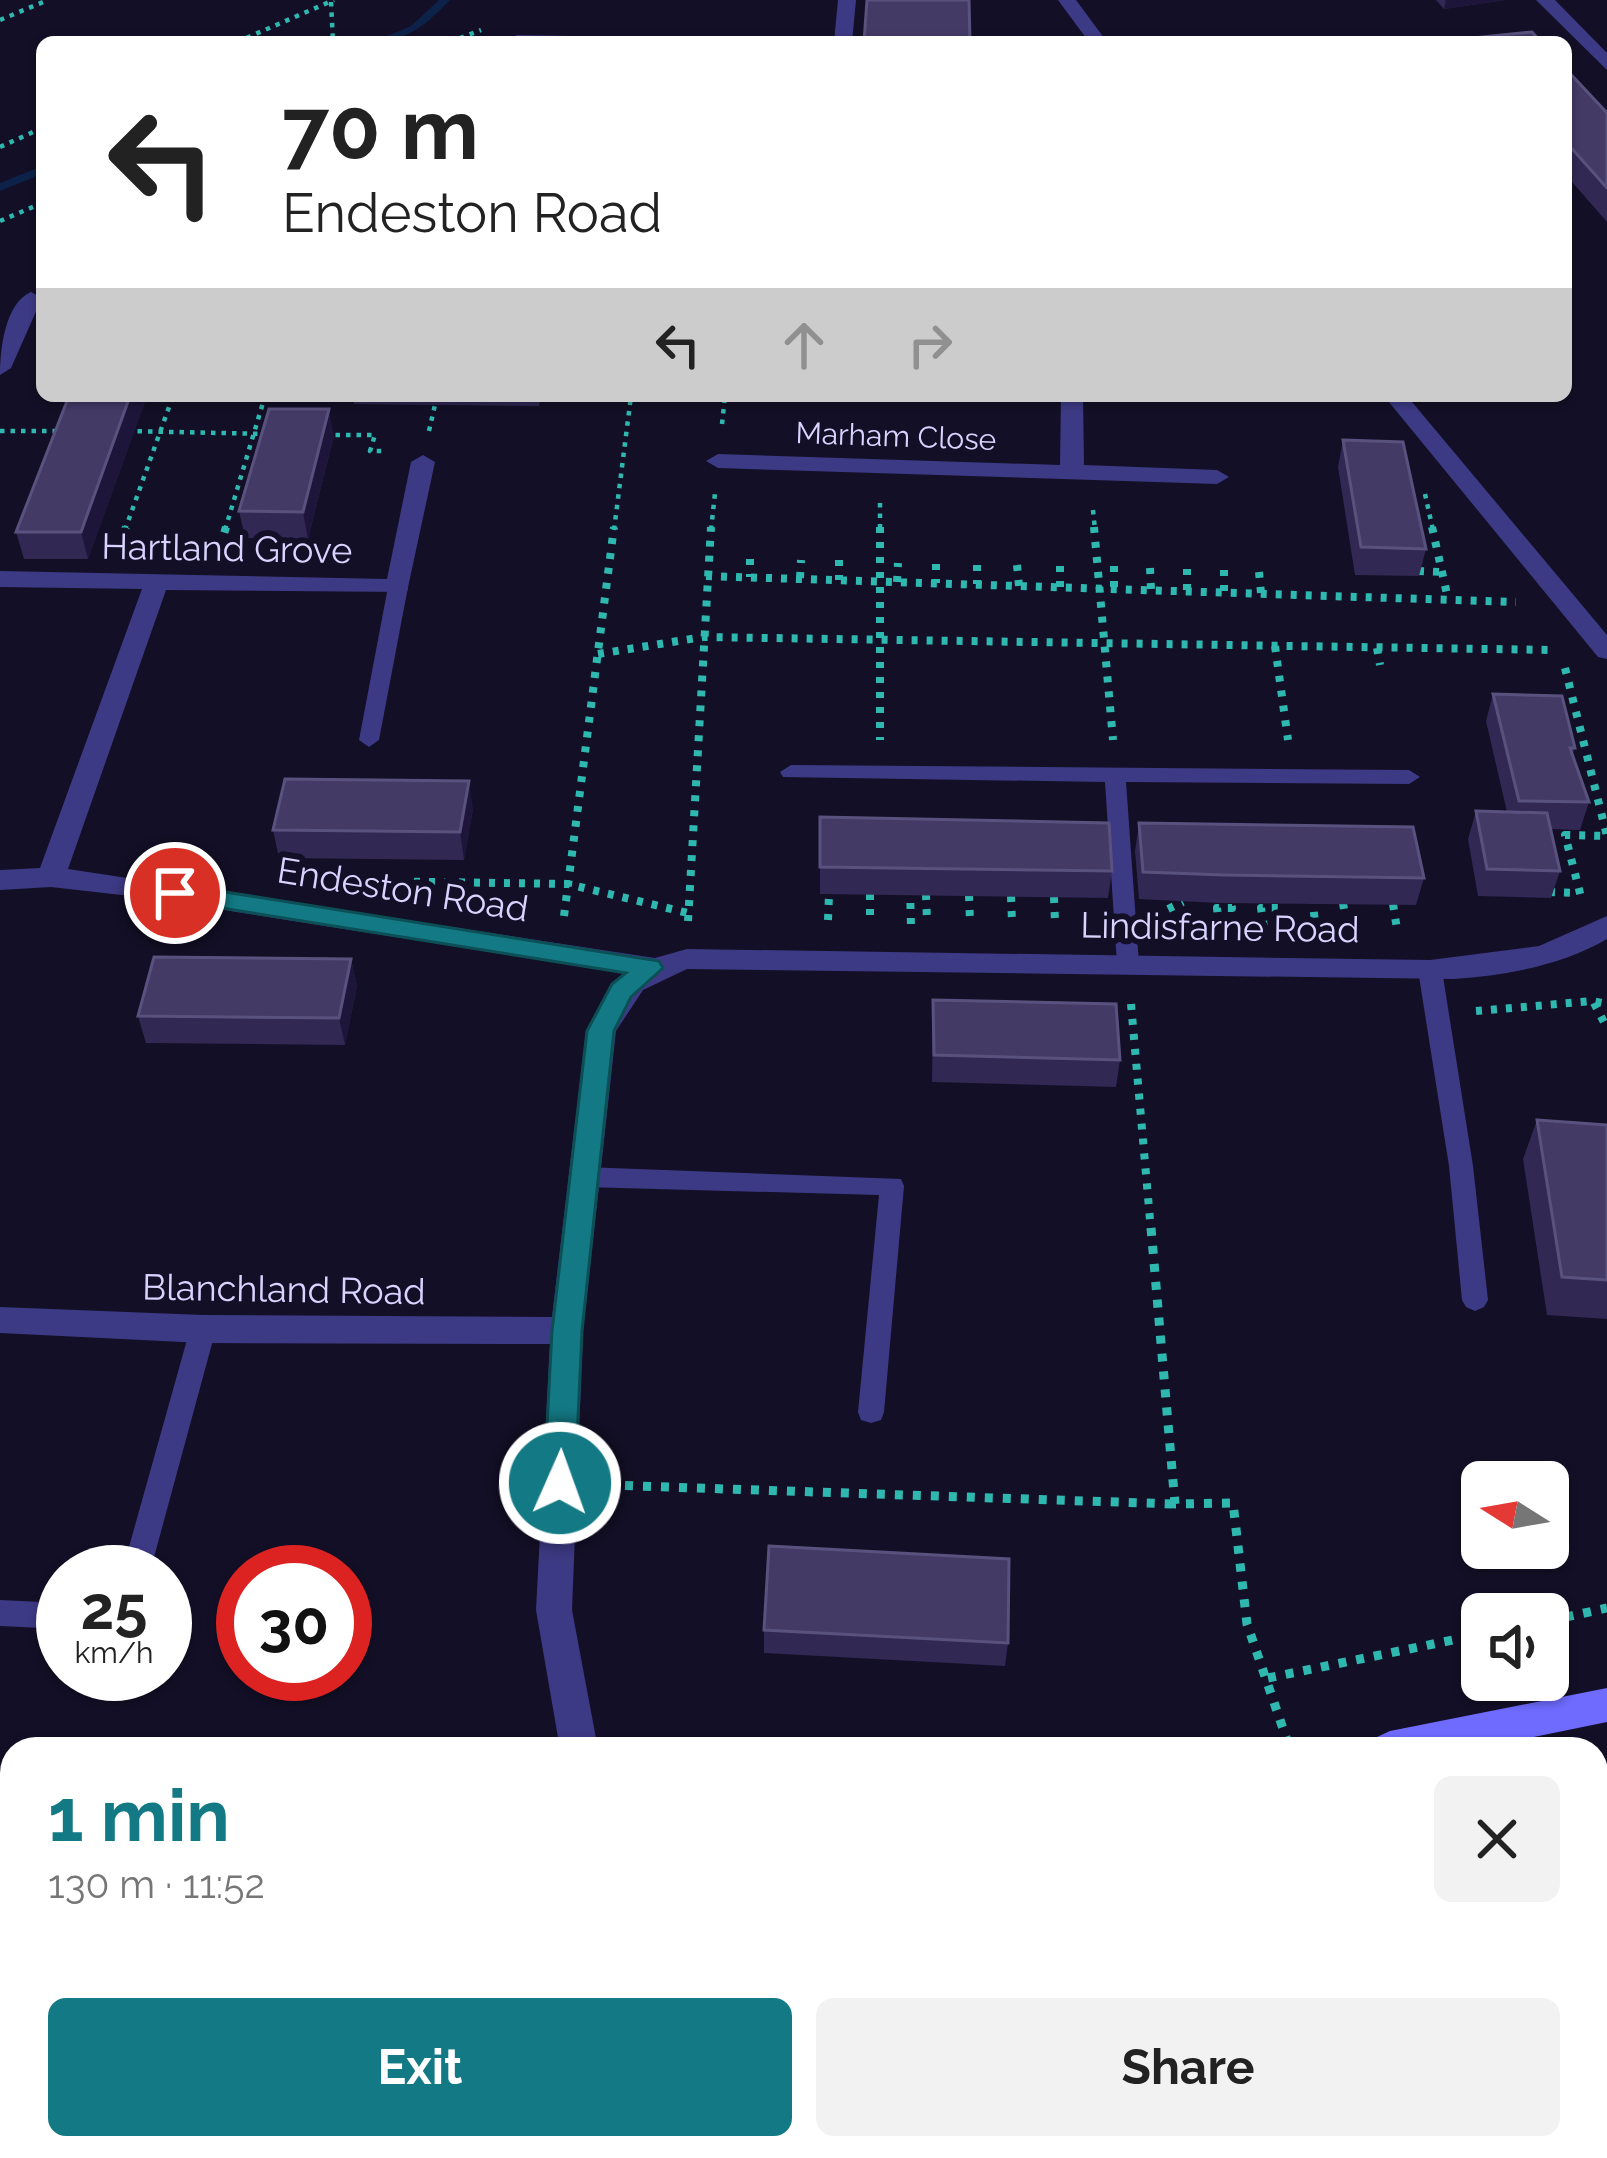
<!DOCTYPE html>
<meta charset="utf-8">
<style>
body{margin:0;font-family:Raleway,sans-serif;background:#f2f2f2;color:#222;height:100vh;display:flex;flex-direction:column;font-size:45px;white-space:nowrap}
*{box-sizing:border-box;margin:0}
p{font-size:39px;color:#767676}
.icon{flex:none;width:66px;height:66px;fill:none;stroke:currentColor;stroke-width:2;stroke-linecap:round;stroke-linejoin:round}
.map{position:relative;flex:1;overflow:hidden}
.sheet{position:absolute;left:0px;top:1737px;width:1608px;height:423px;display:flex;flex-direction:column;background:#fff;border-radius:36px 36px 0 0;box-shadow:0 3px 9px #0004}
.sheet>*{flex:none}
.banner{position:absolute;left:36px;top:36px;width:1536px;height:366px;border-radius:18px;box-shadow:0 3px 9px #0004;background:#fff;color:#222;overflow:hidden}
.needle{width:78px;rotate:281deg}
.buttons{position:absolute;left:1461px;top:1461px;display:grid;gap:24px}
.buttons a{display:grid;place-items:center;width:108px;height:108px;border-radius:18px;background:#fff;box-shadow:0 3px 9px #0004;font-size:60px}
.speed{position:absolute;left:36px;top:1545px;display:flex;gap:24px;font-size:60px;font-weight:700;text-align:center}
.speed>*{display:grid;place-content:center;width:156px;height:156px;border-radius:50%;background:#fff;box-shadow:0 3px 9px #0004;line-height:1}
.speed small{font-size:30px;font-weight:400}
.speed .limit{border:18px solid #d22;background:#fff;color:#111}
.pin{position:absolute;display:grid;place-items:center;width:102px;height:102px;color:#fff;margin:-51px;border:6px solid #fff;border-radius:50%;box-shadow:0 3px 12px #0007}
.me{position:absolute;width:132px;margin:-66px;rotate:2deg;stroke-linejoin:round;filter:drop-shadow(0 0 9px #0008)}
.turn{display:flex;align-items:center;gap:42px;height:252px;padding:0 48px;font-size:54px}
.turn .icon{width:156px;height:156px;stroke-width:2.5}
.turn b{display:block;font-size:84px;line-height:102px}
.lanes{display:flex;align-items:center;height:114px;padding:0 48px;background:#0003;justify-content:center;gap:60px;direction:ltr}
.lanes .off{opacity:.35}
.round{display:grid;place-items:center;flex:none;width:126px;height:126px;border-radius:18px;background:#f2f2f2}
.headline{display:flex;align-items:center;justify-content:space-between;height:204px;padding:0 48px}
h1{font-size:72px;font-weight:700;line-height:90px;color:#137a85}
.cta{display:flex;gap:24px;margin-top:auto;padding:24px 48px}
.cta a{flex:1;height:138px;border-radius:18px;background:#137a85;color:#fff;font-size:48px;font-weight:700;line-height:138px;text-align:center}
.cta a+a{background:#f2f2f2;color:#222}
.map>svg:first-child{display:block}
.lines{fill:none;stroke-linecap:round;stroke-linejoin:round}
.stream{fill:#0c2248;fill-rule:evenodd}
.path-far2{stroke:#2fb8b0;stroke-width:4.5;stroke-dasharray:4.5 6;stroke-linecap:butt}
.path-far1{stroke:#2fb8b0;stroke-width:8;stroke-dasharray:6 9;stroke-linecap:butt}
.path{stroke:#2fb8b0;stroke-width:9;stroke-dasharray:8 10;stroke-linecap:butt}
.lane{fill:#3d3a85;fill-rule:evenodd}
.street{fill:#3d3a85;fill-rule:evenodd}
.secondary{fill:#6f6bff;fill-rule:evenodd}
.wall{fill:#312854}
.shaded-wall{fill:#1d163a}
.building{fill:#433a66;stroke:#5a527e;stroke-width:3}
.route{fill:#137a85;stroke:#0c4f56;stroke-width:3}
.labels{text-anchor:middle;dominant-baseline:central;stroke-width:12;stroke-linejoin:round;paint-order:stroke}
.far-street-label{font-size:30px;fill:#d9d4ff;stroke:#130f26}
.street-label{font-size:36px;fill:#d9d4ff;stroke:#130f26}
</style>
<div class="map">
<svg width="1607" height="2158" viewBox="0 0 1607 2158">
<rect width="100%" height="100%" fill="#130f26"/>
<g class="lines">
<path class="stream" d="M439,0H450C428,23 407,42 373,42L411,26Z
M42,166V174L0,191V183Z"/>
<path class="path-far2" d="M331,2L333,42
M0,20L48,0
M237,42L334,0
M450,42L481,30
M0,147L42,128
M0,221L42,203
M722,424L725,396
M0,431H64
M127,431L268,434
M429,431L437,396
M325,435H375L370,451H385
M1425,494L1433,530
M880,503V530
M1093,510L1095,530
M125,530L173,396
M225,530L265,396
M614,530L631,396
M711,530L715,493"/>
<path class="path-far1" d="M880,527V740
M1094,527L1113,740
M1432,527L1448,599
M119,546L126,527
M220,547L226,527
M750,559V577
M839,560V580
M936,564V583
M977,565V584
M1017,565L1019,586
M1060,566V587
M1114,566V588
M1150,568L1151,589
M1187,569V591
M1224,570V592
M1418,571L1442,572
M1259,572L1261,593
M706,576L1516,602
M800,578L801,560
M897,582L898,563
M1275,646L1288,740
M1377,648L1380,665
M598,654L703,637L1555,650
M1565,668L1607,836L1565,835L1581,897
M369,881L568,884L692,914
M910,888L911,927
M1549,892L1578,893
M870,894V920
M926,894L927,921
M969,895L970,921
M1011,896L1012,922
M1054,897L1055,922
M1312,897L1316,930
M1343,903L1347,928
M1393,904L1397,929
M1168,909L1183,902
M564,916L614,527
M828,920L829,894
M688,921L711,527
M1219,927L1217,908H1232L1231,903
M1264,927L1261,908H1281V904
M1594,1003L1607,1028
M1131,1004L1151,1231
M1476,1011L1593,1001L1607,1004"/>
<path class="path" d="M1151,1228L1175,1504L1233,1503L1247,1624L1290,1749
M607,1485L1175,1504
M1548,1621L1607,1608
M1268,1678L1482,1634
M0,1934L12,1931
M700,2148L704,2158"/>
<path class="lane" d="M398,581L408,587L379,740L369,747L359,740L388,587Z
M791,765L1409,770L1420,777L1409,784L1126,782L1139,964L1128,972L1117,964L1105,782L783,777L780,772Z
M1430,962L1442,970L1473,1166L1488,1300L1484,1307L1475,1311L1466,1307L1462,1300L1449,1166L1418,970Z
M584,1167L901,1179L904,1186L884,1412L881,1420L871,1423L861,1420L858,1412L879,1195L584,1187L575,1184L572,1177L575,1170Z
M203,1318L212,1321L216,1329L150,1572H122L190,1329L194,1321Z
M0,1600L63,1603V1629L0,1626Z"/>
<path class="street" d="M838,0H856L852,42H834Z
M1058,0H1076L1107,42H1089Z
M1536,0H1555L1607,53V70Z
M517,35L574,36L583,42L508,41Z
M31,292L42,298L11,368L0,375C0,349 5,303 31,292Z
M1061,396H1083L1084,465L1217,470L1229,477L1217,484L718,468L706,461L718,454L1060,465Z
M1384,396H1407L1607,635V659L1598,657Z
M423,455L435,462L407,592L166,590L68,869L655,958L687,949L1430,960L1539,946L1607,916V939C1560,966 1507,975 1454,979L687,969L643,990L616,1031L583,1331L572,1610L598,1749H560L536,1610L550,1344L203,1343L0,1333V1307L203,1315L552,1317L586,1031L625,973L148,898L51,887L0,890V870L40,868L142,589L0,587V571L387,579L411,462Z
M1475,2148H1517L1521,2158H1479Z"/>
<path class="secondary" d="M1607,1688V1722L1476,1749H1371L1377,1737L1390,1731Z
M12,2139V2148H59L55,2158H0L3,2143Z"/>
</g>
<path class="wall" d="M1436,0H1506L1444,9Z
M1566,69L1607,113V222L1566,175Z
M69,396H147L88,559H24L16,532Z
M352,396H541L539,406L354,404Z
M334,436L308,539L245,538L239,511Z
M1343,440L1426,549L1419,576L1355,575L1338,467Z
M1493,694L1575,748L1572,756L1589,802L1580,830L1550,829L1560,871L1551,898L1478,896L1468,839L1476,811L1507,812L1486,721Z
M473,809L464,860L279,858L273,830Z
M820,817L1112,871L1108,898L820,894Z
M1139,823L1424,878L1416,905L1219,903L1139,899L1135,851Z
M351,959L357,986L345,1045L146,1043L138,1016Z
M933,1000L1120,1060L1116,1087L932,1082Z
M1537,1120L1607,1125V1319L1547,1315L1523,1159Z
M764,1630L1008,1643L1005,1666L764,1653Z"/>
<path class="shaded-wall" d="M1446,0H1506L1444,9Z
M130,396H147L88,559L81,532Z
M329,409L334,436L308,539L303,512Z
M469,781L473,809L464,860L460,832Z
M351,959L357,986L345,1045L339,1018Z"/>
<path class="building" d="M867,0H969L970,42H864Z
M1532,32L1541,42H1477L1473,38Z
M1566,69L1607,113V188L1566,142Z
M69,396H130L81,532H16Z
M269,409H329L303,512L239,511Z
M1343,440L1403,442L1426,549L1361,547Z
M1493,694L1562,696L1575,748H1570L1589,802L1519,801Z
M285,779L469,781L460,832L273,830Z
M1476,811L1547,813L1560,871L1487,869Z
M820,817L1109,823L1112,871L820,867Z
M1139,823L1413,827L1424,878L1224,875L1143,872Z
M154,957L351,959L339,1018L138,1016Z
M933,1000L1116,1004L1120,1060L934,1055Z
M1537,1120L1607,1125V1280L1562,1277Z
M769,1546L1009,1559L1008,1643L764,1630Z"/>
<path class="route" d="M175,884L659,961L663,968L631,997L614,1031L582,1331L575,1483L571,1493L560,1497L549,1493L544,1483L552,1331L587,1031L612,984L626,973L166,899L162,893Z"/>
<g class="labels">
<g class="far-street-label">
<text transform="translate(896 436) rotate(2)">Marham Close</text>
</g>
<g class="street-label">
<text transform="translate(227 548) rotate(1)">Hartland Grove</text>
<text transform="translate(403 889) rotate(9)">Endeston Road</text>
<text transform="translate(1220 927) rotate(1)">Lindisfarne Road</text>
<text transform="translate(284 1289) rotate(1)">Blanchland Road</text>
</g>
</g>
</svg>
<div class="buttons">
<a><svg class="needle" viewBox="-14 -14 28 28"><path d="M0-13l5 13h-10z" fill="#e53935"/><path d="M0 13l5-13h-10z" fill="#767676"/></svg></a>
<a><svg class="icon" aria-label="sound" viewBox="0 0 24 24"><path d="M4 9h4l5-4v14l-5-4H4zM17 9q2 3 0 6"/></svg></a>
</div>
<div class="speed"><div>25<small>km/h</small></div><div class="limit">30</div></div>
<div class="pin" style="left:175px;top:893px;background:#d93025"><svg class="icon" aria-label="arrive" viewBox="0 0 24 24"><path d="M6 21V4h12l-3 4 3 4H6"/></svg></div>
<svg class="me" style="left:560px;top:1483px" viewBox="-20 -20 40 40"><circle r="17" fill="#137a85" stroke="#fff" stroke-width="3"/><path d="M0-11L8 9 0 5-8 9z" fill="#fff"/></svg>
<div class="banner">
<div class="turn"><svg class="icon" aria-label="left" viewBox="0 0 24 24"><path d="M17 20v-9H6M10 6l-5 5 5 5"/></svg><div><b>70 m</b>Endeston Road</div></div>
<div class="lanes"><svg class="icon" aria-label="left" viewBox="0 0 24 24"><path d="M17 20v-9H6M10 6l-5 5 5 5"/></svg><svg class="icon off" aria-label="ahead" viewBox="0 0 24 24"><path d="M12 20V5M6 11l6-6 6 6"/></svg><svg class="icon off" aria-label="right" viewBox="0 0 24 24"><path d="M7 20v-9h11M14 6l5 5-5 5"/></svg></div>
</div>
<section class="sheet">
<div class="headline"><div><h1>1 min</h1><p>130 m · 11:52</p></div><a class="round"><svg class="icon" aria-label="close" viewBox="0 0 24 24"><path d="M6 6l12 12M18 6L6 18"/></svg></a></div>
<div class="cta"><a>Exit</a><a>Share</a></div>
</section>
</div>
